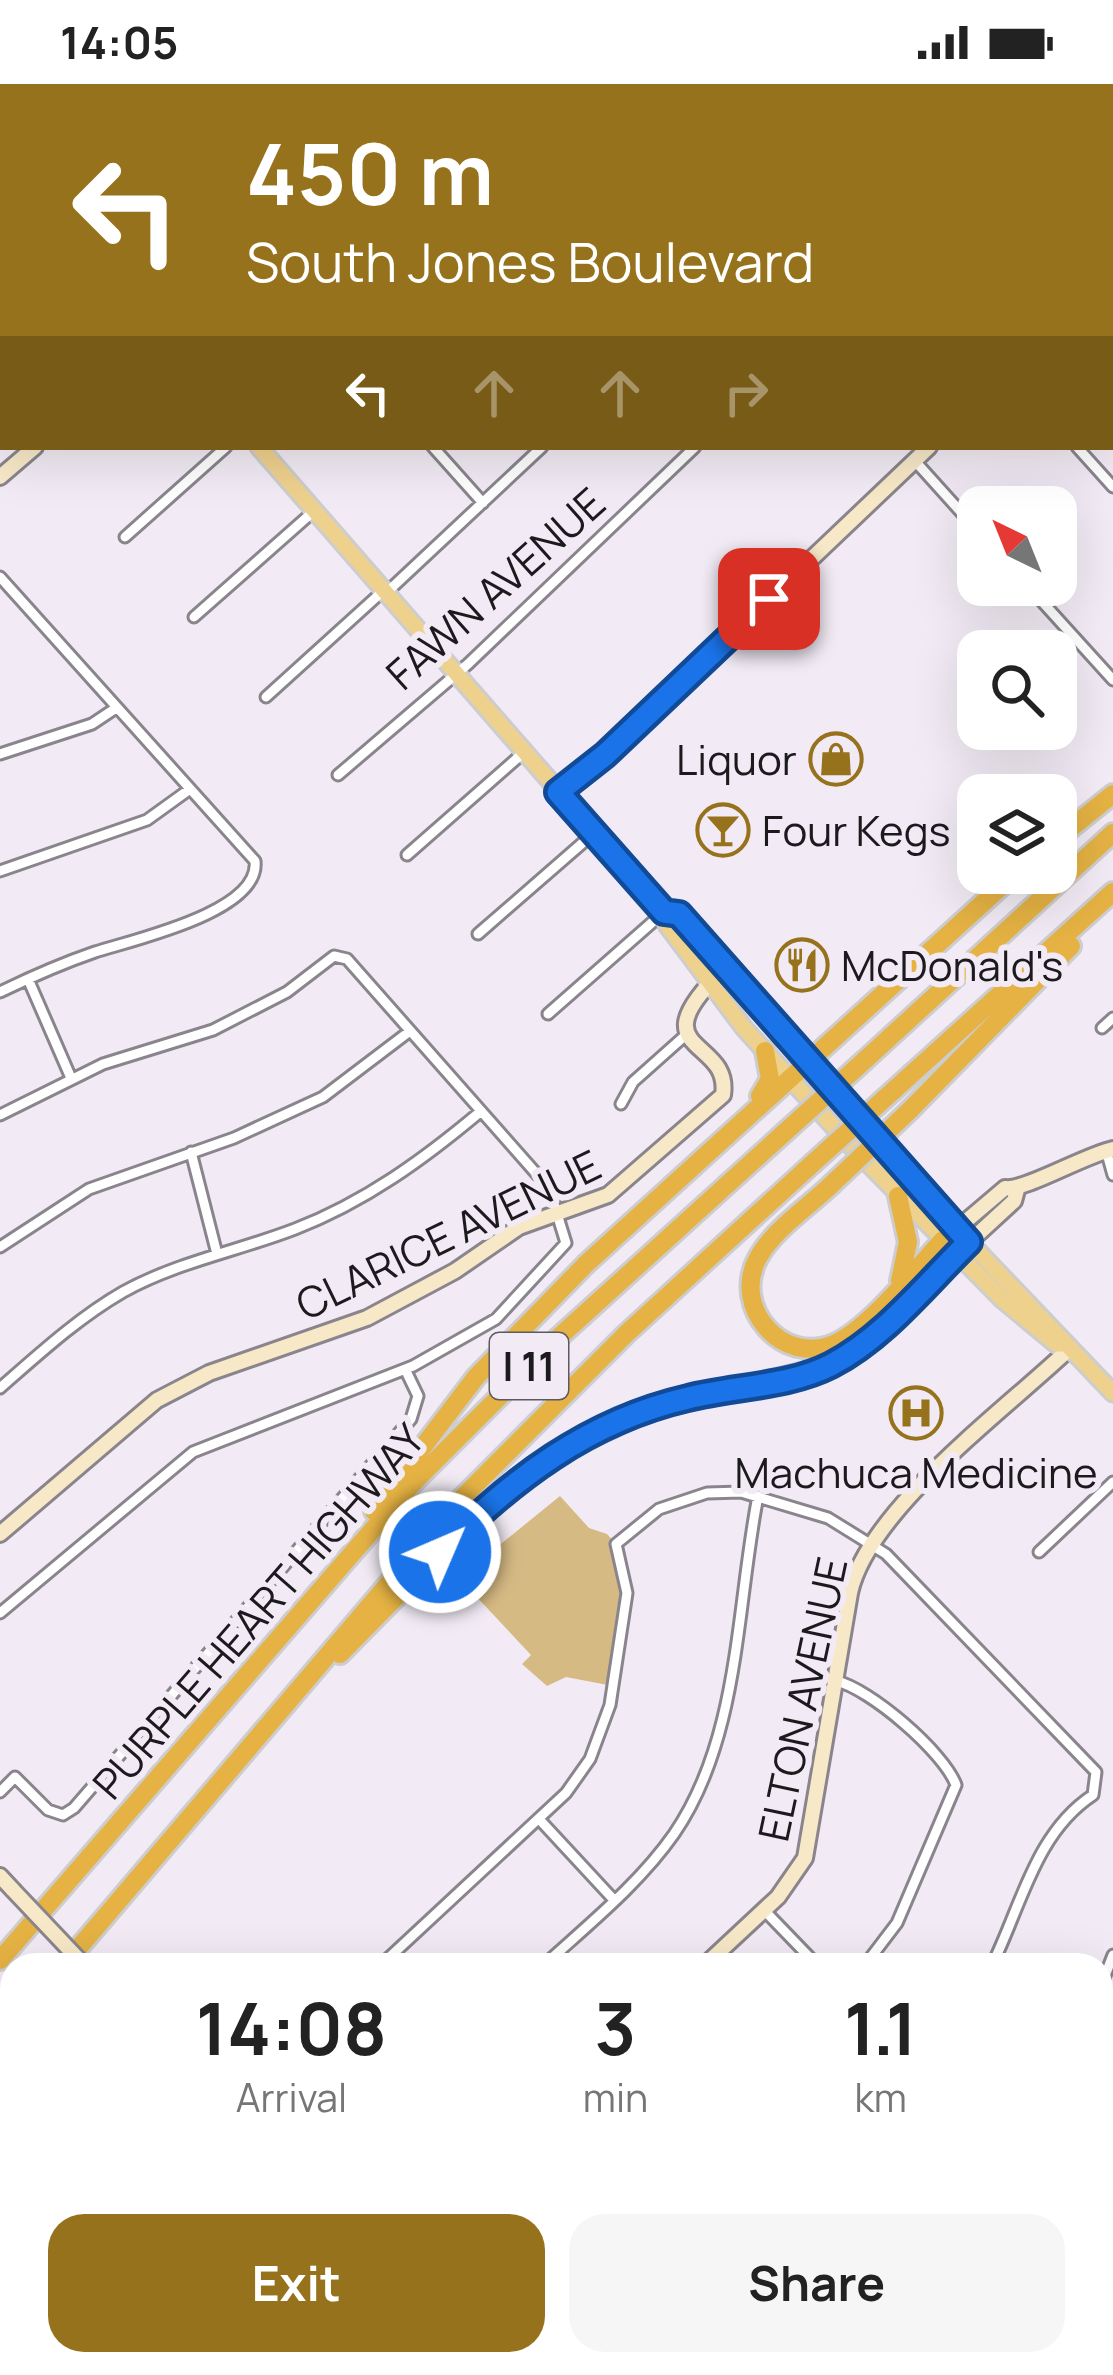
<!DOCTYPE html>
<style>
body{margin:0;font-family:Manrope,sans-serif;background:#f6f6f6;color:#222;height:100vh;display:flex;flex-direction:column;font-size:45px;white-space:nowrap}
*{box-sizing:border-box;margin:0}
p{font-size:39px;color:#767676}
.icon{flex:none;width:66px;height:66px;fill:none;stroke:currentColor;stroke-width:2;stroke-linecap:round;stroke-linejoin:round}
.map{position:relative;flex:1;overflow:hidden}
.drawer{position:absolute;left:0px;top:1869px;width:1113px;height:423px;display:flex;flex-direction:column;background:#fff;border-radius:36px 36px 0 0;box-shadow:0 12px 48px #0002}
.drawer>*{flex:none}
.banner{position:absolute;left:0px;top:0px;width:1113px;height:366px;box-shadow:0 12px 48px #0002;background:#97721d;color:#fff;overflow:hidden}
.needle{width:78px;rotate:317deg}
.fabs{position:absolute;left:957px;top:402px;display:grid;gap:24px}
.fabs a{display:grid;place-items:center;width:120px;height:120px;border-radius:24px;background:#fff;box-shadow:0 12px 48px #0002;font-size:60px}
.pin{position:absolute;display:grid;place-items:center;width:102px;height:102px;color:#fff;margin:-51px;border-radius:24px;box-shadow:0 6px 18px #0006}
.me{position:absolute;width:132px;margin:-66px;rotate:45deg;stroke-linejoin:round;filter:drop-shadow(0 0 9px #0008)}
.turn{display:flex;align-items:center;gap:42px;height:252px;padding:0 48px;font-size:54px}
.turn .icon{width:156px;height:156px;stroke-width:2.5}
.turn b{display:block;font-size:84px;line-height:102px}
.lanes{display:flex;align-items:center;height:114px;padding:0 48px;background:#0003;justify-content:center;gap:60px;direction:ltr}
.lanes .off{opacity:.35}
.eta{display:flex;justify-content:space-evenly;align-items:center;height:204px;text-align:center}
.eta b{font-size:72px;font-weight:700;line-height:84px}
.cta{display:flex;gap:24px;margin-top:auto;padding:24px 48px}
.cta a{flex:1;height:138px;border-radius:36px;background:#97721d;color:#fff;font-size:48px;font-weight:700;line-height:138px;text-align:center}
.cta a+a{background:#f6f6f6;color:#222}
.status{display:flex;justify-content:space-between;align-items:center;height:84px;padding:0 60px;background:#fff;direction:ltr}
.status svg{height:33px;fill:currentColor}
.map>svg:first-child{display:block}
.green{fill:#d6ba84}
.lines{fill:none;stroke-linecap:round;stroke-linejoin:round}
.street-casing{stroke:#8a858d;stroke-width:15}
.secondary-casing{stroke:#8a858d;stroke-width:20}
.primary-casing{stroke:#cdcdce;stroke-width:21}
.highway-casing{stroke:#cdcdce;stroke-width:24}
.street{stroke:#fff;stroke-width:9}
.secondary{stroke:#f7e8c7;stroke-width:14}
.primary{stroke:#efd18e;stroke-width:15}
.highway{stroke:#e5b243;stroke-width:18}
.secondary-bridge-casing{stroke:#8a858d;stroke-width:20;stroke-linecap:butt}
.highway-bridge-casing{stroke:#cdcdce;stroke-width:24;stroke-linecap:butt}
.secondary-bridge{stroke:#f7e8c7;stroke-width:14}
.highway-bridge{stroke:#e5b243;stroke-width:18}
.route-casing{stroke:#114b97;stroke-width:30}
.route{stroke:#1a73e8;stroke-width:21}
.labels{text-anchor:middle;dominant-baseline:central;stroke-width:12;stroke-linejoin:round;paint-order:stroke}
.shield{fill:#f2ebf5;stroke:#5d595e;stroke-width:3}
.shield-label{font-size:39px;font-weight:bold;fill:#1d1a1e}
.street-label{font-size:42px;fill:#1d1a1e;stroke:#f2ebf5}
.poi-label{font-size:42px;fill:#1d1a1e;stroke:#f2ebf5;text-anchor:start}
</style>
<div class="status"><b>14:05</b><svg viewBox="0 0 49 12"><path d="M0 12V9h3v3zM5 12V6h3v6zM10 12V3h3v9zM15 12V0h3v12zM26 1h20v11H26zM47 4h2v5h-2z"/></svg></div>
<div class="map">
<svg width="1113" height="2291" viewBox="0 0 1113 2291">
<rect width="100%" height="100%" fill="#f2ebf5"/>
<path class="green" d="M560,1412L589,1444L607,1450L616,1460L627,1509L613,1602L566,1593L547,1602L522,1580L531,1571L459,1494Z"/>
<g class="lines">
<g class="street-casing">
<path id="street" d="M106,0L109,3
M598,0L601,3
M688,0L691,3
M927,0L930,3
M1033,0L1035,3
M226,3L229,0
M731,3L735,0
M846,3L848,0
M1110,238L1113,241
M0,287L3,290
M0,300L3,297
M433,363L483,419
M1077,363L1113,403
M915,377L978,447
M125,453L226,363
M0,493L255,777C261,828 132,856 95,868C63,879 31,893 0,908
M1027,501L1113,596
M385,510L542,363
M194,533L314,427
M266,613L383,507
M0,670L92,640L116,624
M338,691L468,580L695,363
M407,771L522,670
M0,787L147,736L190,705
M478,850L594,749
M28,895L71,994
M548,930L664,828
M1102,944L1113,934
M621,1020L633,998L688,949
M0,1031L103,980L213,946L287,908L334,872L347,875L549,1104L566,1159L496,1235L413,1282L193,1368L0,1529
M1106,1066L1113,1091
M191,1068L217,1170
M0,1163L89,1105L234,1054L323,1013L410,947
M0,1304C39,1270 78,1234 123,1208C177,1178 238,1167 295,1145C365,1118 424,1075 480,1028
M1039,1468L1113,1398
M836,1597C869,1604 944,1668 956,1701L897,1839L865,1881
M0,1708L15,1693L48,1726L63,1731L74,1724L411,1335L418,1312L405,1285
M539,1735L614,1816
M764,1826L817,1881
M381,1881L566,1709L590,1675L610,1621L627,1509L616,1460L659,1425L707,1409L741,1408L828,1434L886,1470L1096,1688L1093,1711C1035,1749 1021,1823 992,1881
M544,1881C589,1840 639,1800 674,1750C740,1654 736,1524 758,1412
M1101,1902L1113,1871
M1101,2098L1113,2085
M1101,2173L1113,2186
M1101,2248L1113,2237
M0,2255L12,2244
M74,2280L85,2291
M651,2280L661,2291
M737,2291L749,2280
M895,2291L906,2280
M1055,2291L1067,2280"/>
</g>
<g class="secondary-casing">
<path id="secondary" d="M414,3L417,0
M1110,152L1113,149
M0,393L35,363
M558,708L605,671L929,363
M952,1149L1005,1104C1024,1107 1085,1071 1113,1065
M965,1162L1014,1117L1017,1106
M0,1450L157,1316L209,1289L367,1234L455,1187L519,1143L608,1111L723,1011C732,952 633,971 726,883
M0,1792L13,1806
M705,1881L778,1813L805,1774L850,1509C868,1426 1006,1325 1069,1265
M469,2280L479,2291"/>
</g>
<g class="primary-casing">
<path id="primary" d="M0,76L3,79
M0,97L3,100
M259,363L664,828L667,841L744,944L853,1064L1003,1216L1056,1260H1064
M664,828L679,830L969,1158L1113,1309"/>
</g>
<g class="highway-casing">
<path id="highway" d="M1056,756L1113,710
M865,976L1113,749
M893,1007L1113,808
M760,1012L770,995L765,967
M910,1026L1071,862
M831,1101C808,1123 773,1146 758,1174C731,1223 782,1282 834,1260C869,1245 916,1185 943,1156
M898,1112L908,1158L900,1197
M374,1427L476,1293L586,1180L1016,789
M340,1570L478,1430L552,1372L658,1322L828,1283L870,1256L957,1170
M0,1876L414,1398L558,1254L784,1049
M64,1881L458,1418L626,1250L812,1080
M0,1951L12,1938"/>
</g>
<use href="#street" class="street"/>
<use href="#secondary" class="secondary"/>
<use href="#primary" class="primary"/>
<use href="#highway" class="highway"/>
<g class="secondary-bridge-casing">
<path id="secondary-bridge" d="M13,1806L84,1881"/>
</g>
<g class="highway-bridge-casing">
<path id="highway-bridge" d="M784,1049L865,976
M812,1080L893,1007
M831,1101L910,1026"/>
</g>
<use href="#secondary-bridge" class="secondary-bridge"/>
<use href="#highway-bridge" class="highway-bridge"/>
</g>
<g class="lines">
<g class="route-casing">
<path id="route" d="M440,1468C511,1396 588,1337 688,1314C735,1302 788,1303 831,1281C885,1253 926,1200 969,1158L679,830L664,828L558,708L605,671L769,515"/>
</g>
<use href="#route" class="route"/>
</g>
<defs>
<g id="shop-ring" transform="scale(2.7)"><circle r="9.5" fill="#f2ebf5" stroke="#97721d" stroke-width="1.5"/><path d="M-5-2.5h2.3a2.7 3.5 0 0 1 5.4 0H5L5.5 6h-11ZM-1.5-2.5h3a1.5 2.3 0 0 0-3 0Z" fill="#97721d"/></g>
<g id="bar-ring" transform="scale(2.7)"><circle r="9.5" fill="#f2ebf5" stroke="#97721d" stroke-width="1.5"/><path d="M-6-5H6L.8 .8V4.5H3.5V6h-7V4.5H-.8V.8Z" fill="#97721d"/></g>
<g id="restaurant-ring" transform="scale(2.7)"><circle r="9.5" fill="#f2ebf5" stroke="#97721d" stroke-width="1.5"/><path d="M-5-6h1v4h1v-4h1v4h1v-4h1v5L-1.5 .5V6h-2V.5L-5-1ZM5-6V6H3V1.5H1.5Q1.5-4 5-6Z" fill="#97721d"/></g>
<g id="hospital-ring" transform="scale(2.7)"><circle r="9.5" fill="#f2ebf5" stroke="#97721d" stroke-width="1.5"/><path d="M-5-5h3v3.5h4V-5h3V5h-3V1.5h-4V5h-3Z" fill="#97721d"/></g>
</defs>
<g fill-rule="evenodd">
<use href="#shop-ring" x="836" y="675"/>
<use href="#bar-ring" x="723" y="746"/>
<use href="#restaurant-ring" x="802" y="881"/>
<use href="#hospital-ring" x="916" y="1329"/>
</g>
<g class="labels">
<rect class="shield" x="490" y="1249" width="78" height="66" rx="9"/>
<g class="shield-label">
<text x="529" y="1282">I 11</text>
</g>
<g class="street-label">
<text transform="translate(495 504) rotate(-42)">FAWN AVENUE</text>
<text transform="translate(448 1150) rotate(-26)">CLARICE AVENUE</text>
<text transform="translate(258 1527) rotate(-49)">PURPLE HEART HIGHWAY</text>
<text transform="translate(802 1615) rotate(-78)">ELTON AVENUE</text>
</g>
<g class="poi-label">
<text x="797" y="675" text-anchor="end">Liquor</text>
<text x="762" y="746">Four Kegs</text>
<text x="841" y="881">McDonald's</text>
<text x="916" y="1388" text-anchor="middle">Machuca Medicine</text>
</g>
</g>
</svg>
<div class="fabs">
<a><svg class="needle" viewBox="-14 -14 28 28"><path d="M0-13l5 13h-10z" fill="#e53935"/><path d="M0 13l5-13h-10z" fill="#767676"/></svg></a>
<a><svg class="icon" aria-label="search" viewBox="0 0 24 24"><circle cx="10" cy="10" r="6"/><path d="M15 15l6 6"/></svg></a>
<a><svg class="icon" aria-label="layers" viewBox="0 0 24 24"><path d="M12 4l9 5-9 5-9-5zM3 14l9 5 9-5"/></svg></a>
</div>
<div class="pin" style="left:769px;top:515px;background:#d93025"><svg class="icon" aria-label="arrive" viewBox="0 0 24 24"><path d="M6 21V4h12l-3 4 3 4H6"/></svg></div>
<svg class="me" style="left:440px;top:1468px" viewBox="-20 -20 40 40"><circle r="17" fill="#1a73e8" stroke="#fff" stroke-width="3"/><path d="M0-11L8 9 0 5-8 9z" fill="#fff"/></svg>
<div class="banner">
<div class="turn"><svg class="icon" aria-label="left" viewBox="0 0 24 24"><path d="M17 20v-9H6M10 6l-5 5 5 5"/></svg><div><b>450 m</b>South Jones Boulevard</div></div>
<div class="lanes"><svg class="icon" aria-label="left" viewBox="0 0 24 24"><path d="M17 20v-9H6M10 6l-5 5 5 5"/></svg><svg class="icon off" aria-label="ahead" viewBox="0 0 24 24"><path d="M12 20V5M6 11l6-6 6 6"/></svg><svg class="icon off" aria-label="ahead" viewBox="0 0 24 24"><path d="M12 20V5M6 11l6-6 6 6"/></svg><svg class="icon off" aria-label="right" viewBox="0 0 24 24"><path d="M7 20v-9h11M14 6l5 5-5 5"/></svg></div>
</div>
<section class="drawer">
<div class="eta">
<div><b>14:08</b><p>Arrival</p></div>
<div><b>3</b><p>min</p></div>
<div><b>1.1</b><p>km</p></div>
</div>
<div class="cta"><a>Exit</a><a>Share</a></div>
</section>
</div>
